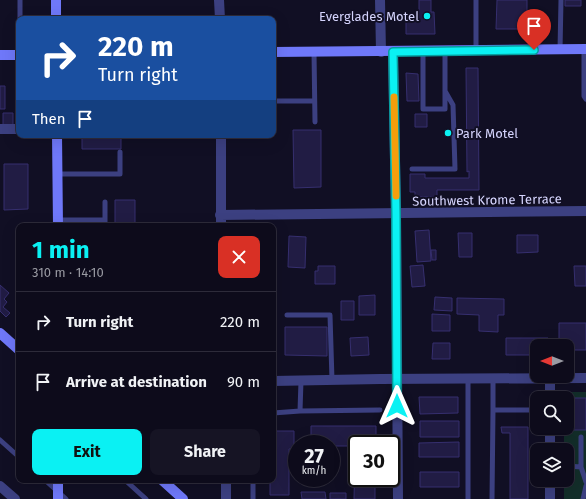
<!DOCTYPE html>
<meta charset="utf-8">
<style>
body{margin:0;font-family:"Fira Sans",sans-serif;background:#161424;color:#f1f3f6;height:100vh;display:flex;flex-direction:column;font-size:15px;white-space:nowrap}
*{box-sizing:border-box;margin:0}
p{font-size:13px;color:#9a9ba3}
.icon{flex:none;width:22px;height:22px;fill:none;stroke:currentColor;stroke-width:2;stroke-linecap:round;stroke-linejoin:round}
.map{position:relative;flex:1;overflow:hidden}
.drawer{position:absolute;left:16px;top:223px;width:260px;height:260px;display:flex;flex-direction:column;background:#0d0b1b;border-radius:8px;box-shadow:0 4px 16px #0002,0 0 0 1px #2d2b3a}
.drawer>*{flex:none}
.guide{position:absolute;left:16px;top:16px;width:260px;height:122px;border-radius:8px;box-shadow:0 4px 16px #0002,0 0 0 1px #2d2b3a;background:#1a4fa0;color:#fff;overflow:hidden}
.needle{width:26px;rotate:270deg}
.buttons{position:absolute;left:530px;top:339px;display:grid;gap:8px}
.buttons a{display:grid;place-items:center;width:44px;height:44px;border-radius:8px;background:#0d0b1b;box-shadow:0 4px 16px #0002,0 0 0 1px #2d2b3a;font-size:20px}
.speed{position:absolute;left:288px;top:435px;display:flex;gap:8px;font-size:20px;font-weight:700;text-align:center}
.speed>*{display:grid;place-content:center;width:52px;height:52px;border-radius:50%;background:#0d0b1b;box-shadow:0 4px 16px #0002,0 0 0 1px #2d2b3a;line-height:1}
.speed small{font-size:10px;font-weight:400}
.speed .limit{border:2px solid #111;border-radius:6px;background:#fff;color:#111}
.pin{position:absolute;display:grid;place-items:center;width:34px;height:34px;color:#fff;margin:-41px -17px;border-radius:50% 50% 50% 0;rotate:-45deg;box-shadow:0 0 4px #0007}
.pin .icon{rotate:45deg}
.me{position:absolute;width:44px;margin:-22px;rotate:0deg;stroke-linejoin:round;filter:drop-shadow(0 0 3px #0008)}
.turn{display:flex;align-items:center;gap:14px;height:84px;padding:0 16px;font-size:18px}
.turn .icon{width:52px;height:52px;stroke-width:2.5}
.turn b{display:block;font-size:28px;line-height:34px}
.then{display:flex;align-items:center;height:38px;padding:0 16px;background:#0003;gap:8px;font-size:15px}
.round{display:grid;place-items:center;flex:none;width:42px;height:42px;border-radius:8px;background:#161424}
.head{display:flex;align-items:center;justify-content:space-between;height:68px;padding:0 16px}
h1{font-size:24px;font-weight:700;line-height:30px;color:#0af1f3}
.cta{display:flex;gap:8px;margin-top:auto;padding:8px 16px}
.cta a{flex:1;height:46px;border-radius:8px;background:#0af1f3;color:#111;font-size:16px;font-weight:700;line-height:46px;text-align:center}
.cta a+a{background:#161424;color:#f1f3f6}
ul{padding:0;list-style:none}
li{display:flex;align-items:center;gap:12px;height:60px;padding:0 16px;border-top:1px solid #2d2b3a}
li div{flex:1}
li b{display:block;font-size:15px}
li em{font-style:normal}
.map>svg:first-child{display:block}
.green{fill:#132e2a}
.building{fill:#211c44;stroke:#362f6f}
.lines{fill:none;stroke-linecap:round;stroke-linejoin:round}
.lane{stroke:#3c4081;stroke-width:5}
.street{stroke:#3c4081;stroke-width:10}
.secondary{stroke:#6f78f9;stroke-width:10}
.route-casing{stroke:#069d9e;stroke-width:10}
.route{stroke:#0af1f3;stroke-width:7}
.slow{stroke:#f59e0b;stroke-width:7}
.poi-dot{fill:#0af1f3;stroke:#110f24;stroke-width:1.5}
.labels{text-anchor:middle;dominant-baseline:central;stroke-width:4;stroke-linejoin:round;paint-order:stroke}
.poi-label{font-size:13px;fill:#d5d4fd;stroke:#110f24;text-anchor:end}
.street-label{font-size:13px;fill:#d5d4fd;stroke:#110f24}
</style>
<div class="map">
<svg width="586" height="499" viewBox="0 0 586 499">
<rect width="100%" height="100%" fill="#110f24"/>
<path class="green" d="M564,392H586V499H564V480H567V450H564V428H567V398H564Z"/>
<path class="building" d="M419,0H431V12H434L435,34H406V19L419,20Z
M497,0H527V29H496Z
M565,0H581V6H565Z
M466,68H478L479,190H437V197H415V192H410V174H425V178H469V171L467,172Z
M406,73L418,74L419,101H407Z
M16,85H19V103H16Z
M0,86H5V109H0Z
M3,113H13V125H3Z
M415,114H427V127H415Z
M293,130H321V187L294,188Z
M82,135H121V149H82Z
M4,164H28V209L4,210Z
M115,200H135V226H115Z
M429,230L431,261L417,262L415,231Z
M458,233H472V257H459Z
M517,235H538V252L517,253Z
M289,236L306,237L305,268L288,267Z
M431,250H436V260H432Z
M423,265L425,286L412,287L410,266Z
M318,266H335V284H315V271H318Z
M574,266H586V286H575Z
M0,285L9,293L4,299L7,302L3,307L10,313L6,317L0,311Z
M375,295V315H359V296Z
M435,297L452,298V311L434,310Z
M457,298L504,299V315H498V332L479,331V315L457,314Z
M341,301H354V320H341Z
M432,314L450,315V331H432Z
M559,323H586V350H567V346H559Z
M285,327H327V356L285,355Z
M368,337L369,355L351,356L350,338Z
M506,338H548V346H537V355H506Z
M433,343H450V359H432Z
M419,397H458V413L420,414Z
M572,398H586V430H572Z
M420,421H459V437H420Z
M311,426H376V444H357V446H331V444H311Z
M501,427H528V499H510V433H502Z
M273,431H294V449H289V495H270V480H273Z
M459,442V457H419V443Z
M355,455H357V478H375V499H354Z
M420,472H459V487H420Z
M301,492H325L326,499H302Z
M330,493H346V499H330Z"/>
<g class="lines">
<path class="lane" d="M20,0V19
M476,0V51
M584,49V96L586,99
M560,50L561,0
M423,51V109H445V51
M314,52L315,122
M273,101H314
M412,169H455L453,105L445,91
M57,174H120V152
M105,202V226
M58,220H105
M287,315H330L332,380
M468,379V499
M493,379V410H535
M301,381L300,411L380,410
M273,413L300,411
M581,437V467L586,482
M0,440L19,457
M567,466L581,467
M45,480L66,499
M125,480L146,499
M253,480V499
M492,499L493,410
M583,499L586,486"/>
<path class="street" d="M219,0L220,19
M380,0L381,52
M393,52L396,214L398,499
M0,129H19
M220,215L586,211
M221,226V135
M273,381L380,379L586,378
M550,398V378
M550,450V428
M226,480V499
M550,480V499
M0,486L15,499"/>
<path class="secondary" d="M56,0V19
M273,52L586,49
M0,55H19
M57,135L58,226
M0,333L19,350
M58,480V499
M162,480L183,499"/>
</g>
<g class="lines">
<g class="route-casing">
<path id="route" d="M397,406L396,214L393,52L534,50"/>
</g>
<use href="#route" class="route"/>
<path class="slow" d="M394,97L396,196"/>
</g>
<g class="poi-dot">
<circle cx="427" cy="16" r="4"/>
<circle cx="448" cy="133" r="4"/>
</g>
<g class="labels">
<g class="poi-label">
<text x="419" y="16">Everglades Motel</text>
<text x="456" y="133" text-anchor="start">Park Motel</text>
</g>
<g class="street-label">
<text transform="translate(487 200) rotate(-1)">Southwest Krome Terrace</text>
</g>
</g>
</svg>
<div class="buttons">
<a><svg class="needle" viewBox="-14 -14 28 28"><path d="M0-13l5 13h-10z" fill="#e53935"/><path d="M0 13l5-13h-10z" fill="#9a9ba3"/></svg></a>
<a><svg class="icon" aria-label="search" viewBox="0 0 24 24"><circle cx="10" cy="10" r="6"/><path d="M15 15l6 6"/></svg></a>
<a><svg class="icon" aria-label="layers" viewBox="0 0 24 24"><path d="M12 4l9 5-9 5-9-5zM3 14l9 5 9-5"/></svg></a>
</div>
<div class="speed"><div>27<small>km/h</small></div><div class="limit">30</div></div>
<div class="pin" style="left:534px;top:50px;background:#d93025"><svg class="icon" aria-label="arrive" viewBox="0 0 24 24"><path d="M6 21V4h12l-3 4 3 4H6"/></svg></div>
<svg class="me" style="left:397px;top:406px" viewBox="-20 -20 40 40"><path d="M0-17L14 15 0 8-14 15z" fill="#0af1f3" stroke="#fff" stroke-width="4"/></svg>
<div class="guide">
<div class="turn"><svg class="icon" aria-label="right" viewBox="0 0 24 24"><path d="M7 20v-9h11M14 6l5 5-5 5"/></svg><div><b>220 m</b>Turn right</div></div>
<div class="then">Then<svg class="icon" aria-label="arrive" viewBox="0 0 24 24"><path d="M6 21V4h12l-3 4 3 4H6"/></svg></div>
</div>
<section class="drawer">
<div class="head"><div><h1>1 min</h1><p>310 m · 14:10</p></div><a class="round" style="background:#d93025;color:#fff"><svg class="icon" aria-label="close" viewBox="0 0 24 24"><path d="M6 6l12 12M18 6L6 18"/></svg></a></div>
<ul>
<li><svg class="icon" aria-label="right" viewBox="0 0 24 24"><path d="M7 20v-9h11M14 6l5 5-5 5"/></svg><div><b>Turn right</b></div><em>220 m</em></li>
<li><svg class="icon" aria-label="arrive" viewBox="0 0 24 24"><path d="M6 21V4h12l-3 4 3 4H6"/></svg><div><b>Arrive at destination</b></div><em>90 m</em></li>
</ul>
<div class="cta"><a>Exit</a><a>Share</a></div>
</section>
</div>
